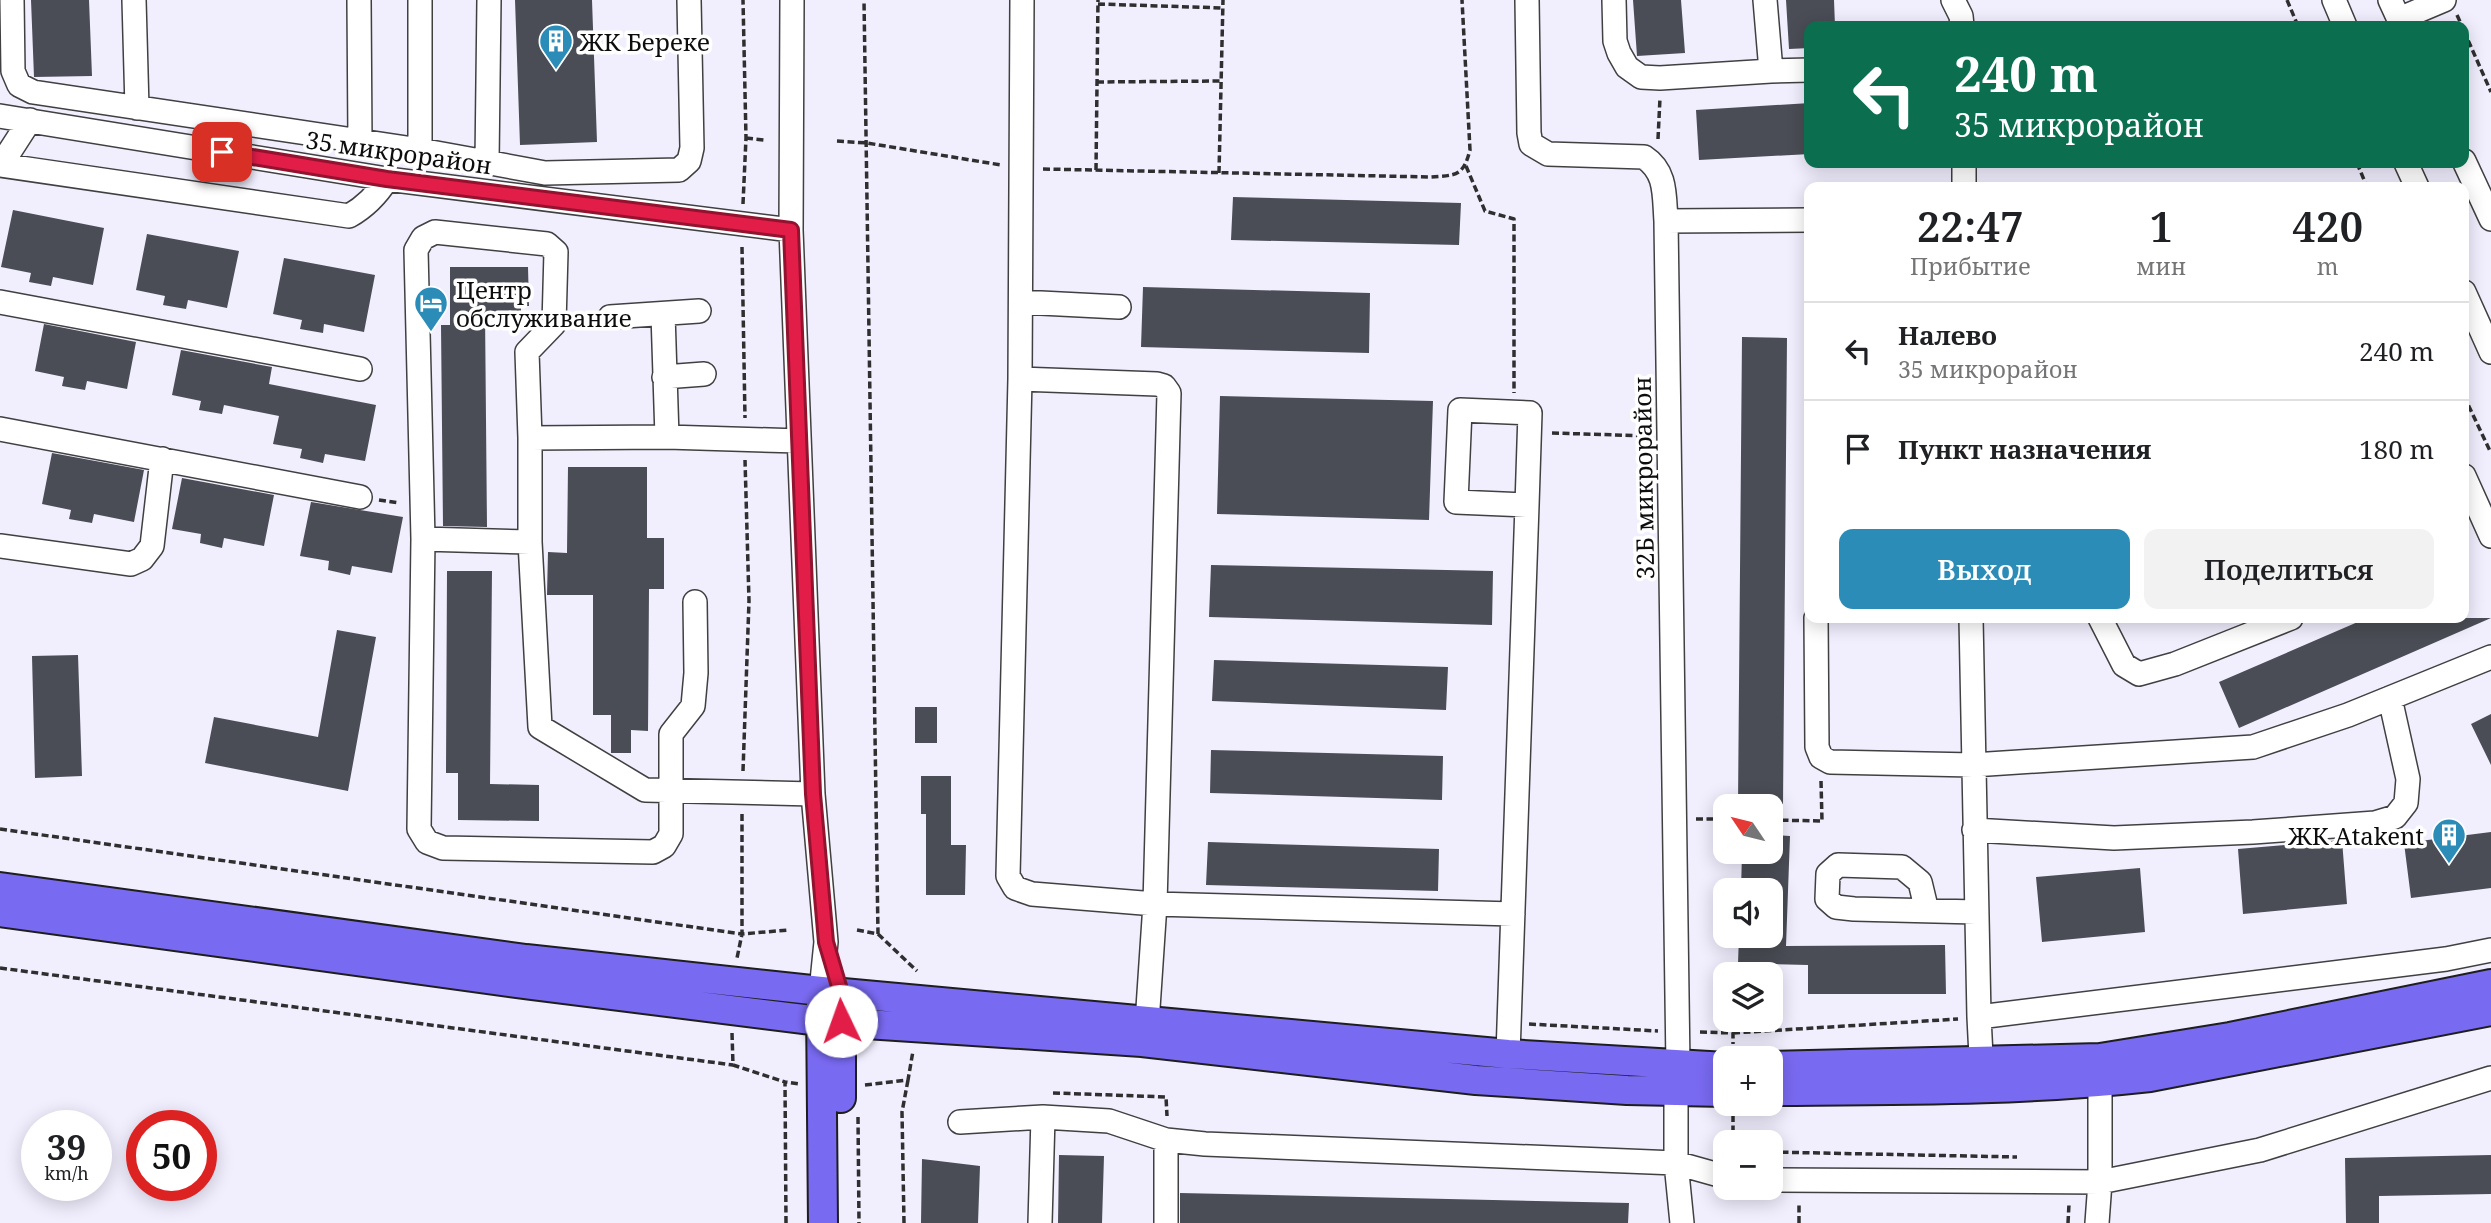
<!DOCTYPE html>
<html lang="ru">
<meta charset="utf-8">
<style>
body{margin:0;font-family:"Noto Serif",serif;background:#f2f2f2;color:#202124;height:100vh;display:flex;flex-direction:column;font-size:26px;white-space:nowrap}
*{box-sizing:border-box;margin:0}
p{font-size:23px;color:#757577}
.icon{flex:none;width:38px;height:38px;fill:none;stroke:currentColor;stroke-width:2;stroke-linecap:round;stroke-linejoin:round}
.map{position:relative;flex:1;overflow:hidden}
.sheet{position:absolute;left:1804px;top:182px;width:665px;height:441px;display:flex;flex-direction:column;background:#fff;border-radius:14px;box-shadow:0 4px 18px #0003}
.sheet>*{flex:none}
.hud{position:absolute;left:1804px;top:21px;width:665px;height:147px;border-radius:14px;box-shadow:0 4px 18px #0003;background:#0b6e4f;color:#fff;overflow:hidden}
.needle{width:46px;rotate:305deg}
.controls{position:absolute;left:1713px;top:794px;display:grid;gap:14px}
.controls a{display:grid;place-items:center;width:70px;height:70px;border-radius:14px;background:#fff;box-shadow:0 4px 18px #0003;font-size:35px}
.speed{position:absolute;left:21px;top:1110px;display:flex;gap:14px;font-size:35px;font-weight:700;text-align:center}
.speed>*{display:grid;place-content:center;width:91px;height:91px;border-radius:50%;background:#fff;box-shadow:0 4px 18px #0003;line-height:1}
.speed small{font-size:18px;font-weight:400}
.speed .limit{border:10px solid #d22;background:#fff;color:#111}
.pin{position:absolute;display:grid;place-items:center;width:60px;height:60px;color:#fff;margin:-30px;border-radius:14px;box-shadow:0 4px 10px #0006}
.me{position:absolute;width:77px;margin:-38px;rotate:357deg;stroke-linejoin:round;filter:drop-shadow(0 0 5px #0008)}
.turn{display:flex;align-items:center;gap:24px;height:147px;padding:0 35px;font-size:32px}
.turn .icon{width:91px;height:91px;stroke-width:2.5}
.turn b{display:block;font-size:49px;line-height:60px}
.eta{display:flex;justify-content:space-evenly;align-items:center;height:119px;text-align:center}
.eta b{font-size:42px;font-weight:600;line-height:49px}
.primary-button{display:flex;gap:14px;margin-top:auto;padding:14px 35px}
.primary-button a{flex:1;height:80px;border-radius:14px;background:#2b8cb7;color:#fff;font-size:28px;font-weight:600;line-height:80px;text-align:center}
.primary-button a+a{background:#f2f2f2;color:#202124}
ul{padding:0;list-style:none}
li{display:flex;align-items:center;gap:21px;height:98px;padding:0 35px;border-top:2px solid #e0e0e0}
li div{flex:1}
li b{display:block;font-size:26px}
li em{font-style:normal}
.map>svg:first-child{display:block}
.building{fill:#4a4d55}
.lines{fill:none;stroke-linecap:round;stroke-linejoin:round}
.minor-casing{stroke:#404040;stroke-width:26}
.major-casing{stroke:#1e1e1e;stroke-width:32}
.path{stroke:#2f2f2f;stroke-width:3.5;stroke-dasharray:7 3.5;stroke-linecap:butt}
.minor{stroke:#fff;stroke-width:23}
.major{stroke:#796af2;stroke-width:28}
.route-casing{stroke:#92132f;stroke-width:18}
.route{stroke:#e11d48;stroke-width:12}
.labels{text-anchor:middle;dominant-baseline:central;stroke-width:7;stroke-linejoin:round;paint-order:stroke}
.poi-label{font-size:24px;fill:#0d0d0d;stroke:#fff;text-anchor:start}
.street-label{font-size:24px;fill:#0d0d0d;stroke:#fff}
</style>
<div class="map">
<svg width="2491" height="1223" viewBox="0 0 2491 1223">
<rect width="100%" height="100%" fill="#f1eefe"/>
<path class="building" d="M31,0H89L92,76L34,77Z
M515,0H592L597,142L520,145Z
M1633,0H1681L1685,53L1637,56Z
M1786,0H1834L1835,26H1810V48L1789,49Z
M1810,103V154L1699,160L1696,110Z
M1233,197L1461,203L1459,245L1231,240Z
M13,210L104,228L93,285L53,277L51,286L29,282L31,273L1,267Z
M147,234L239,251L227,308L188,300L186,309L163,305L165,296L136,290Z
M284,258L375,275L364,332L324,324L323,333L300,329L302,320L273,314Z
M450,267H528L529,306H521V312H485L487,527L443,526L441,325H450Z
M1143,287L1370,293L1369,353L1141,347Z
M44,324L136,342L127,389L87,381L85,390L62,386L64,377L35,371Z
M1742,337L1787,338L1783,804H1738Z
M181,350L272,367L269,384L376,405L365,461L325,454L323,463L300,458L302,449L273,444L279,416L224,405L222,414L199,410L201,401L172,395Z
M1220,396L1433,401L1429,520L1217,514Z
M52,453L144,470L134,522L94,514L92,523L69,519L71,510L42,504Z
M568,467H647V538H664V589H649L648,731L631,730V753H611V715H593V595H547L548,552L567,553Z
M182,478L274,495L264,546L224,538L222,548L200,543L201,534L172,529Z
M311,502L403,517L392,573L352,566L350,575L328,570L329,561L300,556Z
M1211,565L1493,571L1492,625L1209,617Z
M447,571H492L490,784L539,785V821L458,820V773H446Z
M2367,618H2491L2239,728L2219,682Z
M337,630L376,637L348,791L205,763L214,717L318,737Z
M78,655L82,776L35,778L32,656Z
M1214,660L1448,667L1446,710L1212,701Z
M915,707H937V743H915Z
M2491,714V765L2471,724Z
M1211,750L1443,756L1442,800L1210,793Z
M921,776H951V845H966L965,895H926V814H921Z
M2491,832V888L2411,898L2404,843Z
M1771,835L1790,836L1786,946L1945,945L1946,994H1808V965L1738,963L1739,936H1771V891H1741L1742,852H1771Z
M2342,840L2347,904L2243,914L2238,849Z
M1208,842L1439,849L1438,891L1206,885Z
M2140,868L2145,932L2042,942L2036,877Z
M1059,1155L1104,1156L1102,1223H1058Z
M2491,1155V1194L2379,1196V1223H2346L2345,1158Z
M922,1159L980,1166L978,1223H921Z
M1180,1193L1629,1203L1628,1223H1180Z"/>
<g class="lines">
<g class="minor-casing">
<path id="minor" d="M12,0L13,71L19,85L33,92L420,150L545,173L679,170L689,161L692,148L689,0
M134,0L137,108
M359,0L360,141
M792,0L791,230L813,794L826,942L821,991
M1527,0L1529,133L1531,144L1548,154L1644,157C1667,172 1664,196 1666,221L1678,1066
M1614,0L1615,41L1619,53L1627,67L1641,77L1660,78L1771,71
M1765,0L1771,71L1810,70
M1953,0L1961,16L1962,26
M2334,0L2345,26
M2390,0L2402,26
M2399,19L2444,0
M0,116L387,179L791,230
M420,150V0
M2464,161L2491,219
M487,162L489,0
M1964,163V187
M2406,163L2417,187
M0,165L349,216C365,207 377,195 387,179
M1,165L30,120
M1666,221L1810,220
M2464,292L2491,352
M0,302L360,369
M1021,302L1119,307
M663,314L667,437
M610,317L699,311
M664,377L704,374
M1020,379L1022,0
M0,429L360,497
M530,438L667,437L799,441
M2464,476L2491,536
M423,539L530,542
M0,546L131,564L142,559L152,546L162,459
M695,602L696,673L693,706L671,734V834L664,846L653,852L443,848L427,842L419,829L423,539L416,250L423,238L435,232L547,244L556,252L554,324L527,352L530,438V542L540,727L645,790L813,794
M1816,618L1817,747L1821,757L1830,762L1973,765L2253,747L2348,715L2491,657
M1971,618L1979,1017L1982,1076
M2100,618L2124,665L2139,674L2175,664L2291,618
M1974,830L2114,838L2253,832L2375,823L2395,817L2406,803L2408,779L2390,698
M1927,911L1920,882L1902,867L1838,865L1828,874L1827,899L1836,907L1854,909L1976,912
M1979,1017L2446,959L2491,950
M1147,1023L1155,904L1169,393L1164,386L1157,384L1020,379L1008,876L1015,888L1032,894L1155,904L1513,914
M1508,1054L1527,505L1530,413L1460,410L1456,502L1527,505
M1676,1091V1163L1682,1223
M960,1122L1043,1117L1109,1121L1166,1140L1205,1144L1676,1163L1726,1177
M1771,1180L2100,1182L2260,1150L2491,1078
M1040,1223L1043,1117
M1166,1223V1140
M2097,1223L2100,1182V1065"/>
</g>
<g class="major-casing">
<path id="major" d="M0,887L526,959L821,991L1508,1054L1726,1067
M0,912L531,985L820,1021L1142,1042L1476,1080L1627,1090L1726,1092
M841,1002V1098
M821,1005L823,1223
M1771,1066L2100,1058L2230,1037L2491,984
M1771,1091C1898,1090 2024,1091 2150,1077L2491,1011"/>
</g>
<path class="path" d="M2287,0L2298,26
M1098,4L1223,8
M2457,15L2462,26
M2464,31L2491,92
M1097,82L1222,81
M746,138L764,140
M1658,139L1660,98
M837,141L867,143L1001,165
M2357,163L2367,187
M1466,166L1485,211L1514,219V393
M1043,169L1430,177C1456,175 1463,177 1470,150L1462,0
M1096,170L1098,0
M1219,173L1223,0
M743,204L746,138L743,0
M742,247L745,418
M2464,396L2491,453
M1552,433L1649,436
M379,500L399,503
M743,771L749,601L745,460
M742,814V934L788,930
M1696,819H1726
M1771,820L1822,821L1821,781
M0,829L742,934L737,958
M857,930L878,934L864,0
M878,934L917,971
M0,968L733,1065
M1529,1024L1658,1031
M1700,1032L1733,1033V1044
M732,1033L733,1065L785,1082
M1733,1033L1958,1019
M865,1085L908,1080L913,1051
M1053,1093L1166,1097L1167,1116
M858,1117L859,1223
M1733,1143V1113
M1771,1152L2017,1157
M1738,1194L1755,1195
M786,1223L785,1082L799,1084
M904,1223L902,1112L908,1080
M1799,1223V1203
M2068,1223L2069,1204"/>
<use href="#minor" class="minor"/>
<use href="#major" class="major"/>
</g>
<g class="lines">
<g class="route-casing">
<path id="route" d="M222,152L387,179L791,230L813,794L826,942L841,993V1021"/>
</g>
<use href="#route" class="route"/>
</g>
<defs>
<g id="building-pin" transform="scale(1.75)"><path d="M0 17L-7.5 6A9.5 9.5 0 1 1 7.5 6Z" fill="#2b8cb7" stroke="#fff"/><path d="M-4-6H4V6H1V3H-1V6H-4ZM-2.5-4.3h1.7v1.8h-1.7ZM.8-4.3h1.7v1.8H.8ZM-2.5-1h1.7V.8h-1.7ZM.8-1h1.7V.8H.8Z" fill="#fff"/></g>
<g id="hotel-pin" transform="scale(1.75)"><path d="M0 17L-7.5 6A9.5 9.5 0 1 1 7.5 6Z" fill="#2b8cb7" stroke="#fff"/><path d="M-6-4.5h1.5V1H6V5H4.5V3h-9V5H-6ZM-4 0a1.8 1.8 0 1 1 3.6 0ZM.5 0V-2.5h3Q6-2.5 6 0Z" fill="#fff"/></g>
</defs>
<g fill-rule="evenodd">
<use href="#building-pin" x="556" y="41"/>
<use href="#hotel-pin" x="431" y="303"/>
<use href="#building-pin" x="2449" y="835"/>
</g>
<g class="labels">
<g class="poi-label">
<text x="580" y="41">ЖК Береке</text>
<text x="456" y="289">Центр<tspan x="456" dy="28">обслуживание</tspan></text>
<text x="2424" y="835" text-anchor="end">ЖК Atakent</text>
</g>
<g class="street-label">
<text transform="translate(399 152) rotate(8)">35 микрорайон</text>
<text transform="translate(1643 478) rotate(-91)">32Б микрорайон</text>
</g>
</g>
</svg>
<div class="controls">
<a><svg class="needle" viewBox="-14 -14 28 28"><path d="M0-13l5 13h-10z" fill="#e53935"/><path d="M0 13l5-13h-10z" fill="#757577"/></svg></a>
<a><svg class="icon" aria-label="sound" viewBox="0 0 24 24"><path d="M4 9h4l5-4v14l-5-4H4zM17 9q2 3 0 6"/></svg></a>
<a><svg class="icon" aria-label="layers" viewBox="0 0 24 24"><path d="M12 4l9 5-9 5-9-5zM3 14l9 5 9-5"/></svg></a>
<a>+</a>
<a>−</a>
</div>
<div class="speed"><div>39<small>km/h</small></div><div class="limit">50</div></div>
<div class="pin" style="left:222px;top:152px;background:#d93025"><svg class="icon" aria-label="arrive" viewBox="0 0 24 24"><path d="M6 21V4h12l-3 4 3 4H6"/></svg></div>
<svg class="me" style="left:841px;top:1021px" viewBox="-20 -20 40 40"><circle r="19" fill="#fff"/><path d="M0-13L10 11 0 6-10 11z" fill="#e11d48"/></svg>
<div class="hud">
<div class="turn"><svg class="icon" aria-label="left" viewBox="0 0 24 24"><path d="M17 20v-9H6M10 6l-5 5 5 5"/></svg><div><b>240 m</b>35 микрорайон</div></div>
</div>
<section class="sheet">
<div class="eta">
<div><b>22:47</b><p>Прибытие</p></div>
<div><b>1</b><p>мин</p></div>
<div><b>420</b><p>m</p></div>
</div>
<ul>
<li><svg class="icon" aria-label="left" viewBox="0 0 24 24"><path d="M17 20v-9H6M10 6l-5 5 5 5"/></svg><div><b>Налево</b><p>35 микрорайон</p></div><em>240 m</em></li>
<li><svg class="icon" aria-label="arrive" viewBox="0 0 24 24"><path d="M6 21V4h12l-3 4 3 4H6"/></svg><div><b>Пункт назначения</b></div><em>180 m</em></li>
</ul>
<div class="primary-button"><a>Выход</a><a>Поделиться</a></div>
</section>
</div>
